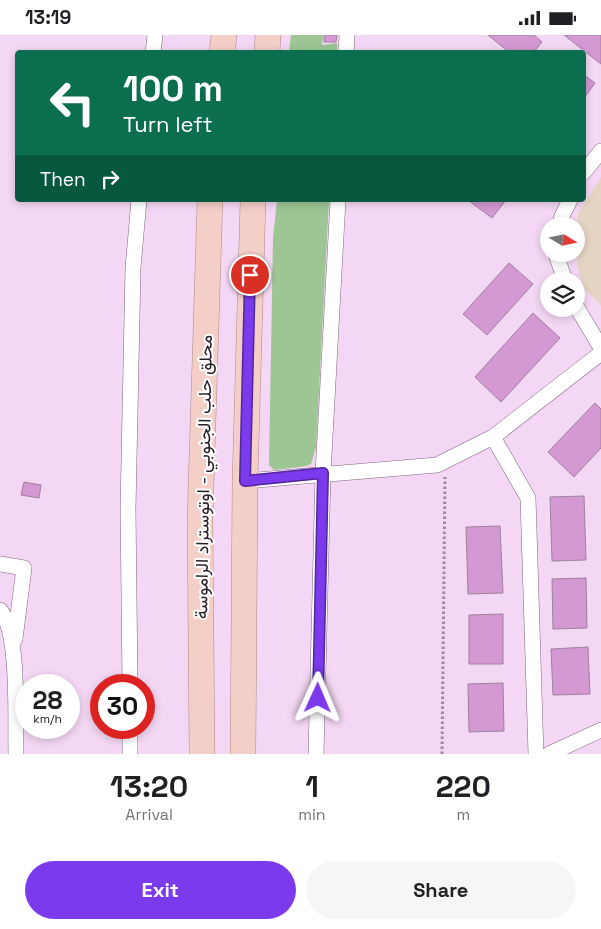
<!DOCTYPE html>
<meta charset="utf-8">
<style>
body{margin:0;font-family:"Space Grotesk",Vazirmatn,sans-serif;background:#f6f6f6;color:#202124;height:100vh;display:flex;flex-direction:column;font-size:19px;white-space:nowrap}
*{box-sizing:border-box;margin:0}
p{font-size:16px;color:#757577}
.icon{flex:none;width:28px;height:28px;fill:none;stroke:currentColor;stroke-width:2;stroke-linecap:round;stroke-linejoin:round}
.map{position:relative;height:719px;overflow:hidden}
.panel{display:flex;flex-direction:column;background:#fff;flex:1}
.panel>*{flex:none}
.top-card{position:absolute;left:15px;top:15px;width:571px;height:152px;border-radius:5px;box-shadow:0 2px 8px #0003;background:#0b6e4f;color:#fff;overflow:hidden}
.needle{width:32px;rotate:100deg}
.buttons{position:absolute;left:540px;top:182px;display:grid;gap:10px}
.buttons a{display:grid;place-items:center;width:45px;height:45px;border-radius:50%;background:#fff;box-shadow:0 2px 8px #0003;font-size:25px}
.speed{position:absolute;left:15px;top:639px;display:flex;gap:10px;font-size:25px;font-weight:700;text-align:center}
.speed>*{display:grid;place-content:center;width:65px;height:65px;border-radius:50%;background:#fff;box-shadow:0 2px 8px #0003;line-height:1}
.speed small{font-size:12px;font-weight:400}
.speed .limit{border:8px solid #d22;background:#fff;color:#111}
.pin{position:absolute;display:grid;place-items:center;width:42px;height:42px;color:#fff;margin:-21px;border:2px solid #fff;border-radius:50%;box-shadow:0 1px 5px #0007}
.me{position:absolute;width:55px;margin:-28px;rotate:1deg;stroke-linejoin:round;filter:drop-shadow(0 0 4px #0008)}
.turn{display:flex;align-items:center;gap:18px;height:105px;padding:0 25px;font-size:22px}
.turn .icon{width:65px;height:65px;stroke-width:2.5}
.turn b{display:block;font-size:35px;line-height:42px}
.then{display:flex;align-items:center;height:48px;padding:0 25px;background:#0003;gap:10px;font-size:19px}
.eta{display:flex;justify-content:space-evenly;align-items:center;height:85px;text-align:center}
.eta b{font-size:30px;font-weight:700;line-height:35px}
.cta{display:flex;gap:10px;margin-top:auto;padding:10px 25px}
.cta a{flex:1;height:58px;border-radius:30px;background:#7c3aed;color:#fff;font-size:20px;font-weight:700;line-height:58px;text-align:center}
.cta a+a{background:#f6f6f6;color:#202124}
.status{display:flex;justify-content:space-between;align-items:center;height:35px;padding:0 25px;background:#fff;direction:ltr}
.status svg{height:14px;fill:currentColor}
.map>svg:first-child{display:block}
.education{fill:#e6d5c4}
.green{fill:#9ec594}
.building{fill:#d498d3;stroke:#9c829c}
.lines{fill:none;stroke-linecap:round;stroke-linejoin:round}
.minor-casing{stroke:#7f657e;stroke-width:16}
.trunk-casing{stroke:#aa8986;stroke-width:26}
.path{stroke:#9d889d;stroke-width:3;stroke-dasharray:2.5 2.5;stroke-linecap:butt}
.minor{stroke:#fff;stroke-width:15}
.trunk{stroke:#f4cfc7;stroke-width:25}
.route-casing{stroke:#51269a;stroke-width:12}
.route{stroke:#7c3aed;stroke-width:9}
.labels{text-anchor:middle;dominant-baseline:central;stroke-width:4;stroke-linejoin:round;paint-order:stroke}
.street-label{font-size:18px;fill:#261c26;stroke:#fff}
</style>
<div class="status"><b>13:19</b><svg viewBox="0 0 49 12"><path d="M0 12V9h3v3zM5 12V6h3v6zM10 12V3h3v9zM15 12V0h3v12zM26 1h20v11H26zM47 4h2v5h-2z"/></svg></div>
<div class="map">
<svg width="601" height="719" viewBox="0 0 601 719">
<rect width="100%" height="100%" fill="#f4d7f4"/>
<path class="education" d="M601,142V271L584,253L577,230L578,179Z"/>
<path class="green" d="M291,0H323L322,10L337,8V17H289Z
M277,165H329L316,412L311,429L306,431L274,435L269,430L273,203Z"/>
<path class="building" d="M324,0H337L336,7H324Z
M488,0H534L542,7L533,18H510Z
M564,0H601V29Z
M584,40L595,48L584,63Z
M468,165H506L492,183Z
M509,228L533,249L487,300L463,279Z
M533,278L560,303L501,367L475,342Z
M595,368L601,374V413L574,442L548,417Z
M24,447L41,450L39,463L21,460Z
M584,461L586,525L552,526L550,462Z
M500,491L503,558L468,559L466,492Z
M586,543L587,593L553,594L552,544Z
M503,579V629H469V580Z
M588,612L590,659L553,660L551,614Z
M503,648L504,696L469,697L468,649Z"/>
<g class="lines">
<g class="minor-casing">
<path id="minor" d="M153,18L155,0
M346,18L347,0
M584,137L601,116
M560,191L562,181L570,165
M556,219L565,246
M576,271L601,313
M493,402L528,463L536,719
M245,446L437,430L493,402L601,318
M0,529L24,533L15,604
M0,575C20,595 15,688 16,719
M130,650L128,474L133,233L139,165
M130,692V719
M316,719L323,438L338,165
M549,719L601,695"/>
</g>
<g class="trunk-casing">
<path id="trunk" d="M222,18L224,0
M267,18L268,0
M202,719L200,484L210,165
M243,719L245,446L253,165"/>
</g>
<path class="path" d="M442,719L445,442"/>
<use href="#minor" class="minor"/>
<use href="#trunk" class="trunk"/>
</g>
<g class="lines">
<g class="route-casing">
<path id="route" d="M250,240L245,446L323,438L318,663"/>
</g>
<use href="#route" class="route"/>
</g>
<g class="labels">
<g class="street-label">
<text transform="translate(203 442) rotate(-89)">محلق حلب الجنوبي - اوتوستراد الراموسة</text>
</g>
</g>
</svg>
<div class="buttons">
<a><svg class="needle" viewBox="-14 -14 28 28"><path d="M0-13l5 13h-10z" fill="#e53935"/><path d="M0 13l5-13h-10z" fill="#757577"/></svg></a>
<a><svg class="icon" aria-label="layers" viewBox="0 0 24 24"><path d="M12 4l9 5-9 5-9-5zM3 14l9 5 9-5"/></svg></a>
</div>
<div class="speed"><div>28<small>km/h</small></div><div class="limit">30</div></div>
<div class="pin" style="left:250px;top:240px;background:#d93025"><svg class="icon" aria-label="arrive" viewBox="0 0 24 24"><path d="M6 21V4h12l-3 4 3 4H6"/></svg></div>
<svg class="me" style="left:318px;top:663px" viewBox="-20 -20 40 40"><path d="M0-17L14 15 0 8-14 15z" fill="#7c3aed" stroke="#fff" stroke-width="4"/></svg>
<div class="top-card">
<div class="turn"><svg class="icon" aria-label="left" viewBox="0 0 24 24"><path d="M17 20v-9H6M10 6l-5 5 5 5"/></svg><div><b>100 m</b>Turn left</div></div>
<div class="then">Then<svg class="icon" aria-label="right" viewBox="0 0 24 24"><path d="M7 20v-9h11M14 6l5 5-5 5"/></svg></div>
</div>
</div>
<section class="panel">
<div class="eta">
<div><b>13:20</b><p>Arrival</p></div>
<div><b>1</b><p>min</p></div>
<div><b>220</b><p>m</p></div>
</div>
<div class="cta"><a>Exit</a><a>Share</a></div>
</section>
